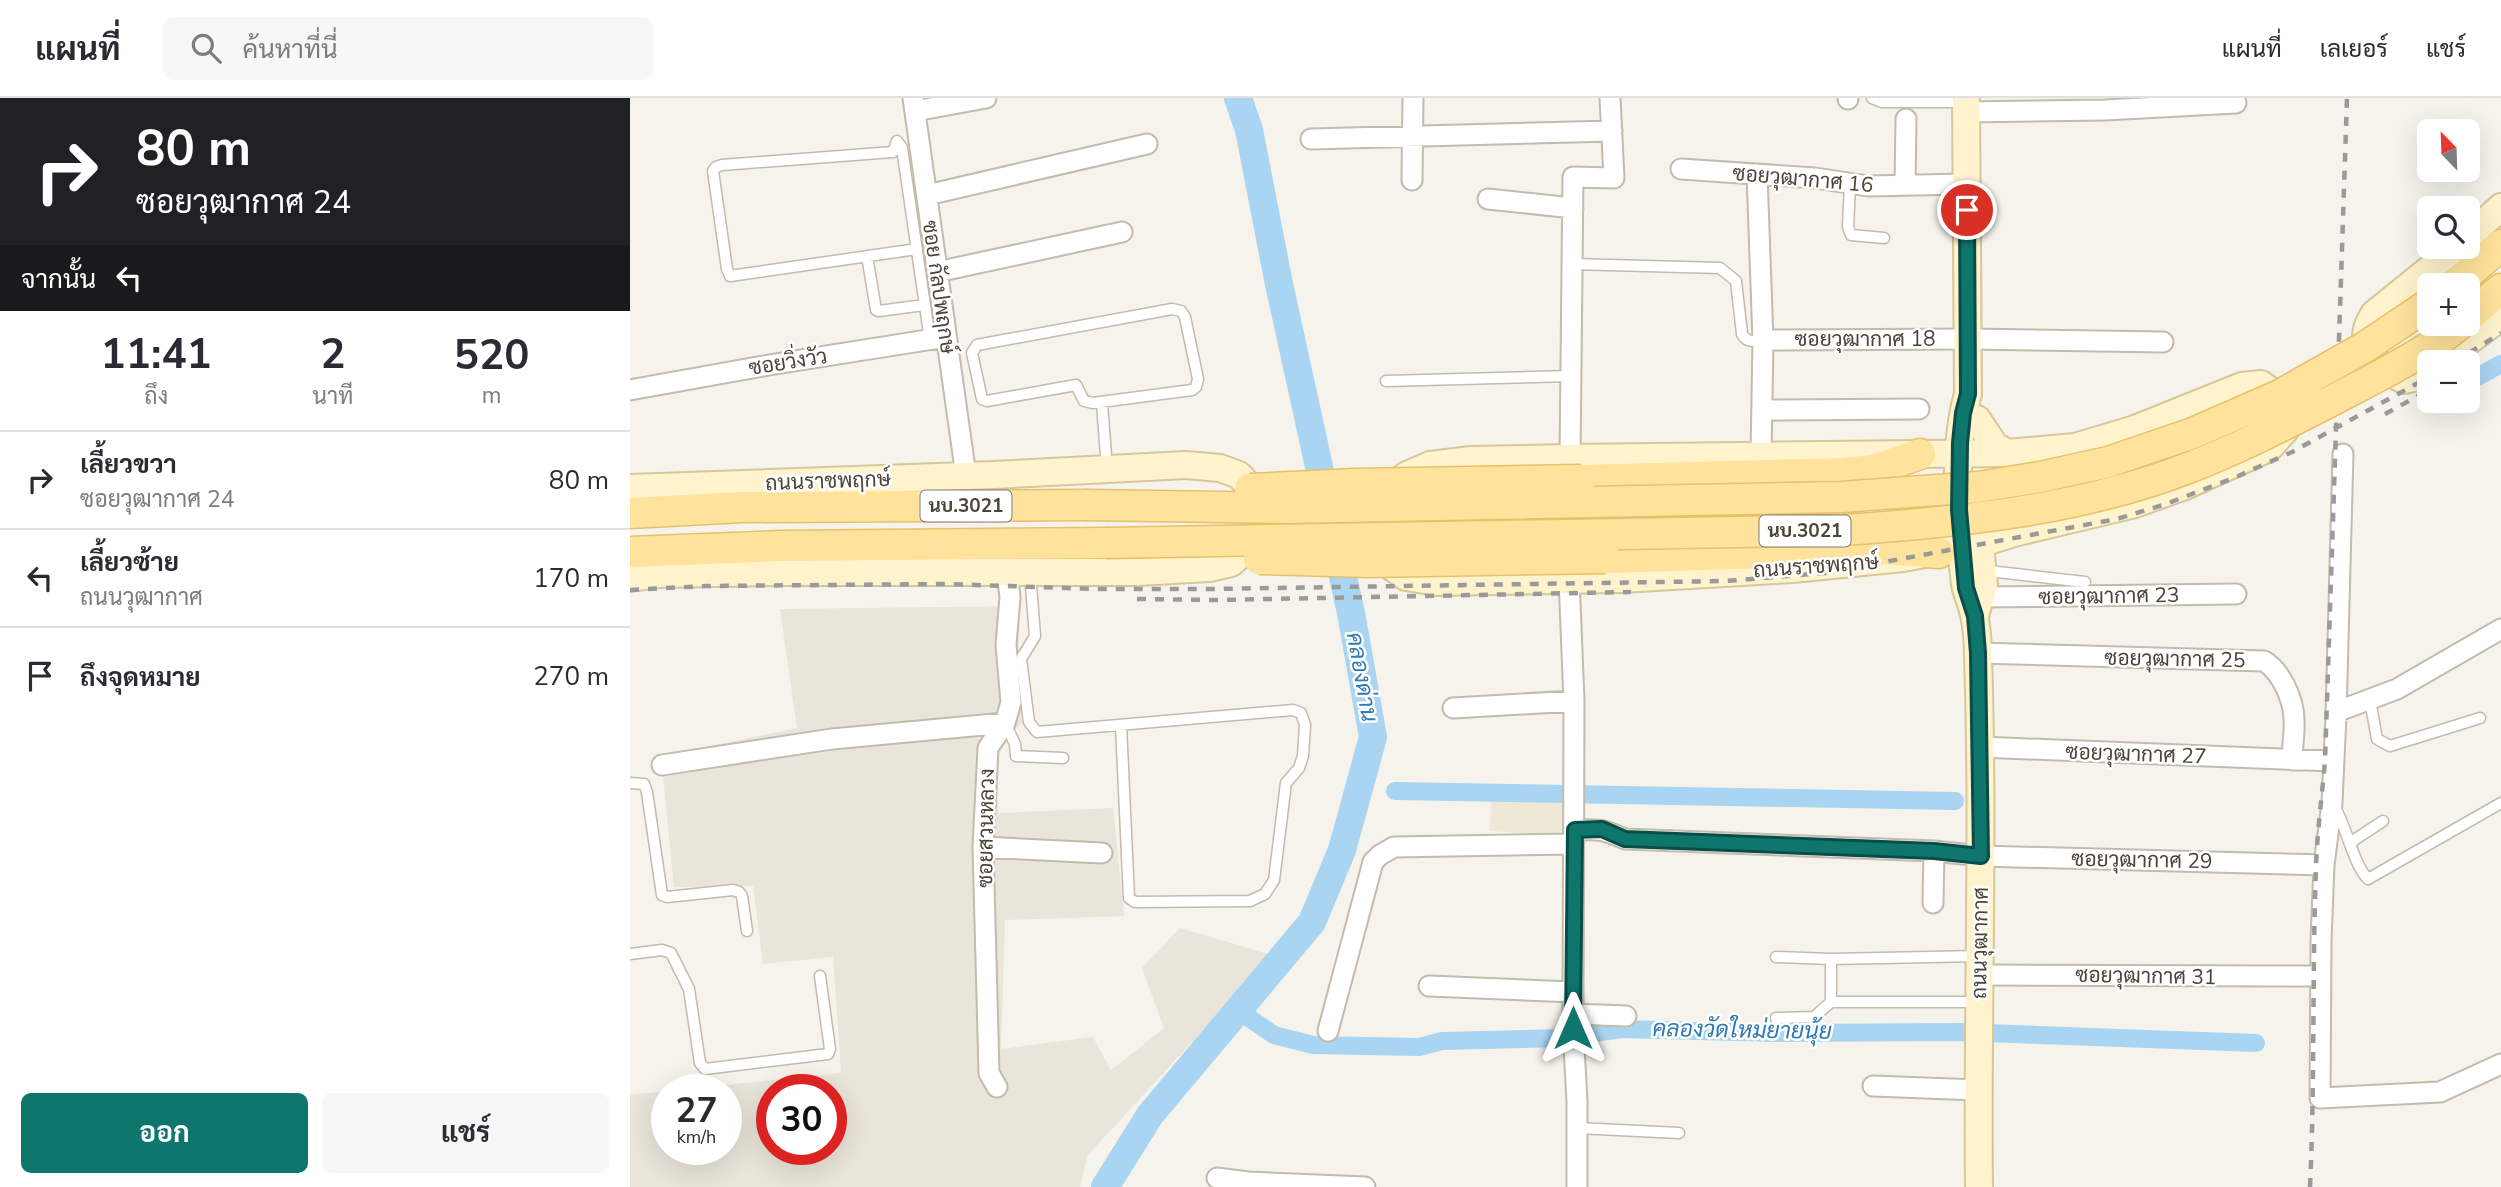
<!DOCTYPE html>
<html lang="th">
<meta charset="utf-8">
<style>
body{margin:0;font-family:"Nunito Sans",Sarabun,sans-serif;background:#f7f7f7;color:#2b2b33;height:100vh;display:flex;flex-direction:column;font-size:26px;white-space:nowrap}
*{box-sizing:border-box;margin:0}
p{font-size:23px;color:#7c7c81}
.icon{flex:none;width:38px;height:38px;fill:none;stroke:currentColor;stroke-width:2;stroke-linecap:round;stroke-linejoin:round}
.map{position:relative;flex:1;overflow:hidden}
.details{display:flex;flex-direction:column;background:#fff;width:630px}
.details>*{flex:none}
.banner{background:#202124;color:#fff;overflow:hidden}
.needle{width:46px;rotate:337deg}
.buttons{position:absolute;left:1787px;top:21px;display:grid;gap:14px}
.buttons a{display:grid;place-items:center;width:63px;height:63px;border-radius:10px;background:#fff;box-shadow:0 7px 28px #0002;font-size:35px}
.speed{position:absolute;left:21px;top:976px;display:flex;gap:14px;font-size:35px;font-weight:700;text-align:center}
.speed>*{display:grid;place-content:center;width:91px;height:91px;border-radius:50%;background:#fff;box-shadow:0 7px 28px #0002;line-height:1}
.speed small{font-size:18px;font-weight:400}
.speed .limit{border:10px solid #d22;background:#fff;color:#111}
.pin{position:absolute;display:grid;place-items:center;width:60px;height:60px;color:#fff;margin:-30px;border:4px solid #fff;border-radius:50%;box-shadow:0 2px 7px #0007}
.me{position:absolute;width:77px;margin:-38px;rotate:0deg;stroke-linejoin:round;filter:drop-shadow(0 0 5px #0008)}
.turn{display:flex;align-items:center;gap:24px;height:147px;padding:0 21px;font-size:32px}
.turn .icon{width:91px;height:91px;stroke-width:2.5}
.turn b{display:block;font-size:49px;line-height:60px}
.then{display:flex;align-items:center;height:66px;padding:0 21px;background:#0003;gap:14px;font-size:26px}
.eta{display:flex;justify-content:space-evenly;align-items:center;height:119px;text-align:center}
.eta b{font-size:42px;font-weight:700;line-height:49px}
.cta{display:flex;gap:14px;margin-top:auto;padding:14px 21px}
.cta a{flex:1;height:80px;border-radius:10px;background:#0f766e;color:#fff;font-size:28px;font-weight:700;line-height:80px;text-align:center}
.cta a+a{background:#f7f7f7;color:#2b2b33}
ul{padding:0;list-style:none}
li{display:flex;align-items:center;gap:21px;height:98px;padding:0 21px;border-top:2px solid #e1e1e2}
li div{flex:1}
li b{display:block;font-size:26px}
li em{font-style:normal}
header{display:flex;align-items:center;gap:42px;box-sizing:border-box;height:98px;padding:0 35px;background:#fff;border-bottom:2px solid #e1e1e2}
header strong{font-size:33px}
nav{display:flex;gap:38px;margin-inline-start:auto;font-size:24px}
.search{width:490px;height:63px;background:#f7f7f7;display:flex;align-items:center;gap:18px;box-sizing:border-box;padding:0 24px;border-radius:10px;color:#7c7c81;font-size:26px}
main{display:flex;flex:1;min-height:0}
.map>svg:first-child{display:block}
.residential{fill:#eae5da;fill-rule:evenodd}
.education{fill:#efe8d6}
.lines{fill:none;stroke-linecap:round;stroke-linejoin:round}
.canal{stroke:#a9d4f2;stroke-width:18}
.river{stroke:#a9d4f2;stroke-width:28}
.lane-casing{stroke:#c2bbae;stroke-width:13}
.street-casing{stroke:#c2bbae;stroke-width:23}
.secondary-casing{stroke:#d6c79b;stroke-width:30}
.primary-casing{stroke:#e6c16a;stroke-width:33}
.lane{stroke:#fff;stroke-width:10}
.street{stroke:#fff;stroke-width:19}
.secondary{stroke:#fff3cd;stroke-width:26}
.primary{stroke:#ffe39c;stroke-width:30}
.rail{stroke:#9a9a9a;stroke-width:4.5;stroke-dasharray:9 9;stroke-linecap:butt}
.primary-bridge-casing{stroke:#e6c16a;stroke-width:33;stroke-linecap:butt}
.primary-bridge{stroke:#ffe39c;stroke-width:30}
.route-casing{stroke:#0a4d48;stroke-width:18}
.route{stroke:#0f766e;stroke-width:12}
.labels{text-anchor:middle;dominant-baseline:central;stroke-width:5;stroke-linejoin:round;paint-order:stroke}
.shield{fill:#fff;stroke:#817c74;stroke-width:2}
.shield-label{font-size:19px;font-weight:bold;fill:#4b4439}
.street-label{font-size:21px;fill:#4b4439;stroke:#fff}
.water-label{font-size:23px;font-style:italic;fill:#2e7ab2;stroke:#fff}
</style>
<header>
<strong>แผนที่</strong>
<div class="search"><svg class="icon" aria-label="search" viewBox="0 0 24 24"><circle cx="10" cy="10" r="6"/><path d="M15 15l6 6"/></svg>ค้นหาที่นี่</div>
<nav><a>แผนที่</a><a>เลเยอร์</a><a>แชร์</a></nav>
</header>
<main>
<section class="details">
<div class="banner">
<div class="turn"><svg class="icon" aria-label="right" viewBox="0 0 24 24"><path d="M7 20v-9h11M14 6l5 5-5 5"/></svg><div><b>80 m</b>ซอยวุฒากาศ 24</div></div>
<div class="then">จากนั้น<svg class="icon" aria-label="left" viewBox="0 0 24 24"><path d="M17 20v-9H6M10 6l-5 5 5 5"/></svg></div>
</div>
<div class="eta">
<div><b>11:41</b><p>ถึง</p></div>
<div><b>2</b><p>นาที</p></div>
<div><b>520</b><p>m</p></div>
</div>
<ul>
<li><svg class="icon" aria-label="right" viewBox="0 0 24 24"><path d="M7 20v-9h11M14 6l5 5-5 5"/></svg><div><b>เลี้ยวขวา</b><p>ซอยวุฒากาศ 24</p></div><em>80 m</em></li>
<li><svg class="icon" aria-label="left" viewBox="0 0 24 24"><path d="M17 20v-9H6M10 6l-5 5 5 5"/></svg><div><b>เลี้ยวซ้าย</b><p>ถนนวุฒากาศ</p></div><em>170 m</em></li>
<li><svg class="icon" aria-label="arrive" viewBox="0 0 24 24"><path d="M6 21V4h12l-3 4 3 4H6"/></svg><div><b>ถึงจุดหมาย</b></div><em>270 m</em></li>
</ul>
<div class="cta"><a>ออก</a><a>แชร์</a></div>
</section>
<div class="map">
<svg width="1871" height="1089" viewBox="0 0 1871 1089">
<rect width="100%" height="100%" fill="#f6f3ec"/>
<path class="residential" d="M387,508L392,625L367,648L368,715L483,710L494,818L375,822L371,951L463,939L481,972L534,930L512,870L550,830L642,857L458,1057L450,1089H0V997L37,993V1052H96V992H45L211,975L203,859L133,866L123,788L44,789L31,658L167,630L150,511ZM142,992H201V1052H142Z"/>
<path class="education" d="M861,694L942,697L940,738L860,733Z"/>
<g class="lines">
<path class="canal" d="M1847,279L1871,266
M765,693L1325,703
M609,913L644,937L683,947L789,949L812,943L931,940L991,931L1145,935L1330,934L1626,945"/>
<path class="river" d="M475,1089L520,1017L682,824L712,752L743,639L721,515L649,186L619,32L608,0"/>
<g class="lane-casing">
<path id="lane" d="M1242,0L1252,4H1335
M1220,86L1218,129L1221,137L1254,140
M287,151L100,178L97,171L83,73L86,69L92,67L263,54L267,43L272,50L300,242
M237,158L246,212L249,213L294,207
M942,166L1090,170L1106,183L1112,236C1117,245 1123,243 1133,242
M542,211L551,213L555,219L568,281L566,289L562,292L463,305L454,303L446,287L357,303L352,301L342,255L347,247Z
M756,283L941,278
M472,305L477,371
M1359,473L1455,484
M400,475L405,538L391,561L399,624L407,634L663,612L671,615L675,627L673,658L669,670L656,685L644,782L635,796L620,803L505,804L499,800L491,627
M1740,602L1747,641L1760,648L1850,620
M375,625L385,646L386,658L433,660
M0,685L14,686L17,694L32,797L37,799L103,792L109,794L112,798L117,833
M1704,708C1717,729 1723,766 1738,781L1871,705
M1721,744L1753,723
M0,856L32,852L41,855L59,891L70,965L75,971L198,956L200,951L190,878
M1146,859L1201,861
M1349,904H1201V861L1349,858
M1146,920L1184,919L1201,904
M947,1030L1049,1035"/>
</g>
<g class="street-casing">
<path id="street" d="M283,0L336,378
M1218,0V1
M285,13L356,0
M1336,14L1475,12L1606,5
M681,41L982,33
M1051,71L1185,80L1238,88L1336,86
M1127,76L1133,242L1131,357
M782,82L783,0
M1275,86L1276,21
M297,97L517,46
M858,101L943,110
M307,174L492,134
M1133,242L1338,241L1533,244
M0,292L139,267L316,239
M1132,312L1289,311
M1713,356L1706,617L1702,705L1694,767L1691,842L1690,1000L1810,994L1871,966
M940,360L943,79L984,80L980,0
M939,480L944,603L943,930L947,1004V1089
M1352,499L1606,496
M1348,555L1634,563C1651,573 1664,602 1664,622C1665,635 1662,649 1662,662
M823,610L944,603
M1706,614L1767,591L1871,531
M1350,649L1703,663
M32,667L202,641L375,625
M945,732C970,731 972,731 995,741L1304,753L1351,758L1694,767
M353,749L472,755
M1303,805L1304,753
M1349,877L1683,878
M799,888L943,894
M943,916L996,918
M698,933L743,764L750,757L764,749L943,746
M1243,988L1348,992
M367,989L359,975L353,749L358,650L375,625L381,604L376,547L380,499L377,474
M587,1080L618,1084L735,1089"/>
</g>
<g class="secondary-casing">
<path id="secondary" d="M1336,0L1338,296C1322,351 1328,430 1335,486C1337,497 1342,506 1344,517C1347,530 1348,545 1348,559C1354,735 1347,912 1349,1089
M1838,139L1871,109
M1810,264L1871,219
M1799,272L1792,278L1774,282C1755,273 1731,256 1737,231C1738,226 1742,220 1744,216L1827,149
M1631,286C1652,301 1655,305 1656,331L1639,350L1555,388L1505,406L1384,435L1349,446L1273,460L1162,471L992,481L807,484L776,479L759,467L751,452L748,432L749,409L761,389L777,377L800,367L841,362L940,360L1377,355L1445,349L1505,331L1612,288Z
M1347,321L1365,348L1377,355
M0,390L364,377L556,367L590,370L609,377L619,388L624,398L628,420L625,439L618,450L601,465L579,470L508,474H152L30,476L0,480
M1345,518L1354,486L1349,440"/>
</g>
<g class="primary-casing">
<path id="primary" d="M1825,187L1871,147
M1838,219L1871,191
M951,382L1214,375L1244,372L1290,356
M0,415L112,409L456,407
M0,454L152,448L476,445
M975,460L1256,451L1309,455"/>
</g>
<use href="#lane" class="lane"/>
<use href="#street" class="street"/>
<use href="#secondary" class="secondary"/>
<use href="#primary" class="primary"/>
<path class="rail" d="M1824,264L1871,235
M1755,316L1799,292
M0,492L75,488L317,486L466,491H579L1096,483L1195,475L1487,421L1536,406L1606,379L1662,354L1799,279
M507,501L587,502L1001,494
M1680,1089C1685,982 1682,876 1686,769C1687,734 1692,699 1695,663L1717,0"/>
<g class="primary-bridge-casing">
<path id="primary-bridge" d="M620,391L725,386L951,382
M456,407L658,410L1211,399L1348,389L1410,379L1478,364L1563,335L1648,298L1735,249L1799,206
M476,445L1214,432C1330,424 1450,412 1558,370C1608,351 1656,326 1703,302C1746,279 1792,258 1830,226
M629,461L738,464L975,460"/>
</g>
<use href="#primary-bridge" class="primary-bridge"/>
</g>
<g class="lines">
<g class="route-casing">
<path id="route" d="M943,930L945,732L972,731L995,741L1304,753L1351,758L1348,555L1345,518L1336,490L1329,412L1330,345L1333,315L1338,296L1337,112"/>
</g>
<use href="#route" class="route"/>
</g>
<g class="labels">
<g class="shield">
<rect x="290.5" y="392.5" width="91" height="31" rx="5"/>
<rect x="1129.5" y="417.5" width="91" height="31" rx="5"/>
</g>
<g class="shield-label">
<text x="336" y="408">นบ.3021</text>
<text x="1175" y="433">นบ.3021</text>
</g>
<g class="street-label">
<text transform="translate(1173 81) rotate(5)">ซอยวุฒากาศ 16</text>
<text transform="translate(309 189) rotate(82)">ซอย กัลปพฤกษ์</text>
<text x="1235" y="241">ซอยวุฒากาศ 18</text>
<text transform="translate(158 264) rotate(-9)">ซอยวิ่งวัว</text>
<text transform="translate(198 383) rotate(-2)">ถนนราชพฤกษ์</text>
<text transform="translate(1186 468) rotate(-4)">ถนนราชพฤกษ์</text>
<text transform="translate(1479 498) rotate(-1)">ซอยวุฒากาศ 23</text>
<text transform="translate(1545 561) rotate(1)">ซอยวุฒากาศ 25</text>
<text transform="translate(1506 656) rotate(2)">ซอยวุฒากาศ 27</text>
<text transform="translate(356 730) rotate(-89)">ซอยสวนหลวง</text>
<text transform="translate(1512 762) rotate(1)">ซอยวุฒากาศ 29</text>
<text transform="translate(1350 845) rotate(-89)">ถนนวุฒากาศ</text>
<text transform="translate(1516 878) rotate(1)">ซอยวุฒากาศ 31</text>
</g>
<g class="water-label">
<text transform="translate(732 579) rotate(80)">คลองด่าน</text>
<text transform="translate(1112 932) rotate(1)">คลองวัดใหม่ยายนุ้ย</text>
</g>
</g>
</svg>
<div class="buttons">
<a><svg class="needle" viewBox="-14 -14 28 28"><path d="M0-13l5 13h-10z" fill="#e53935"/><path d="M0 13l5-13h-10z" fill="#7c7c81"/></svg></a>
<a><svg class="icon" aria-label="search" viewBox="0 0 24 24"><circle cx="10" cy="10" r="6"/><path d="M15 15l6 6"/></svg></a>
<a>+</a>
<a>−</a>
</div>
<div class="speed"><div>27<small>km/h</small></div><div class="limit">30</div></div>
<div class="pin" style="left:1337px;top:112px;background:#d93025"><svg class="icon" aria-label="arrive" viewBox="0 0 24 24"><path d="M6 21V4h12l-3 4 3 4H6"/></svg></div>
<svg class="me" style="left:943px;top:930px" viewBox="-20 -20 40 40"><path d="M0-17L14 15 0 8-14 15z" fill="#0f766e" stroke="#fff" stroke-width="4"/></svg>
</div>
</main>
